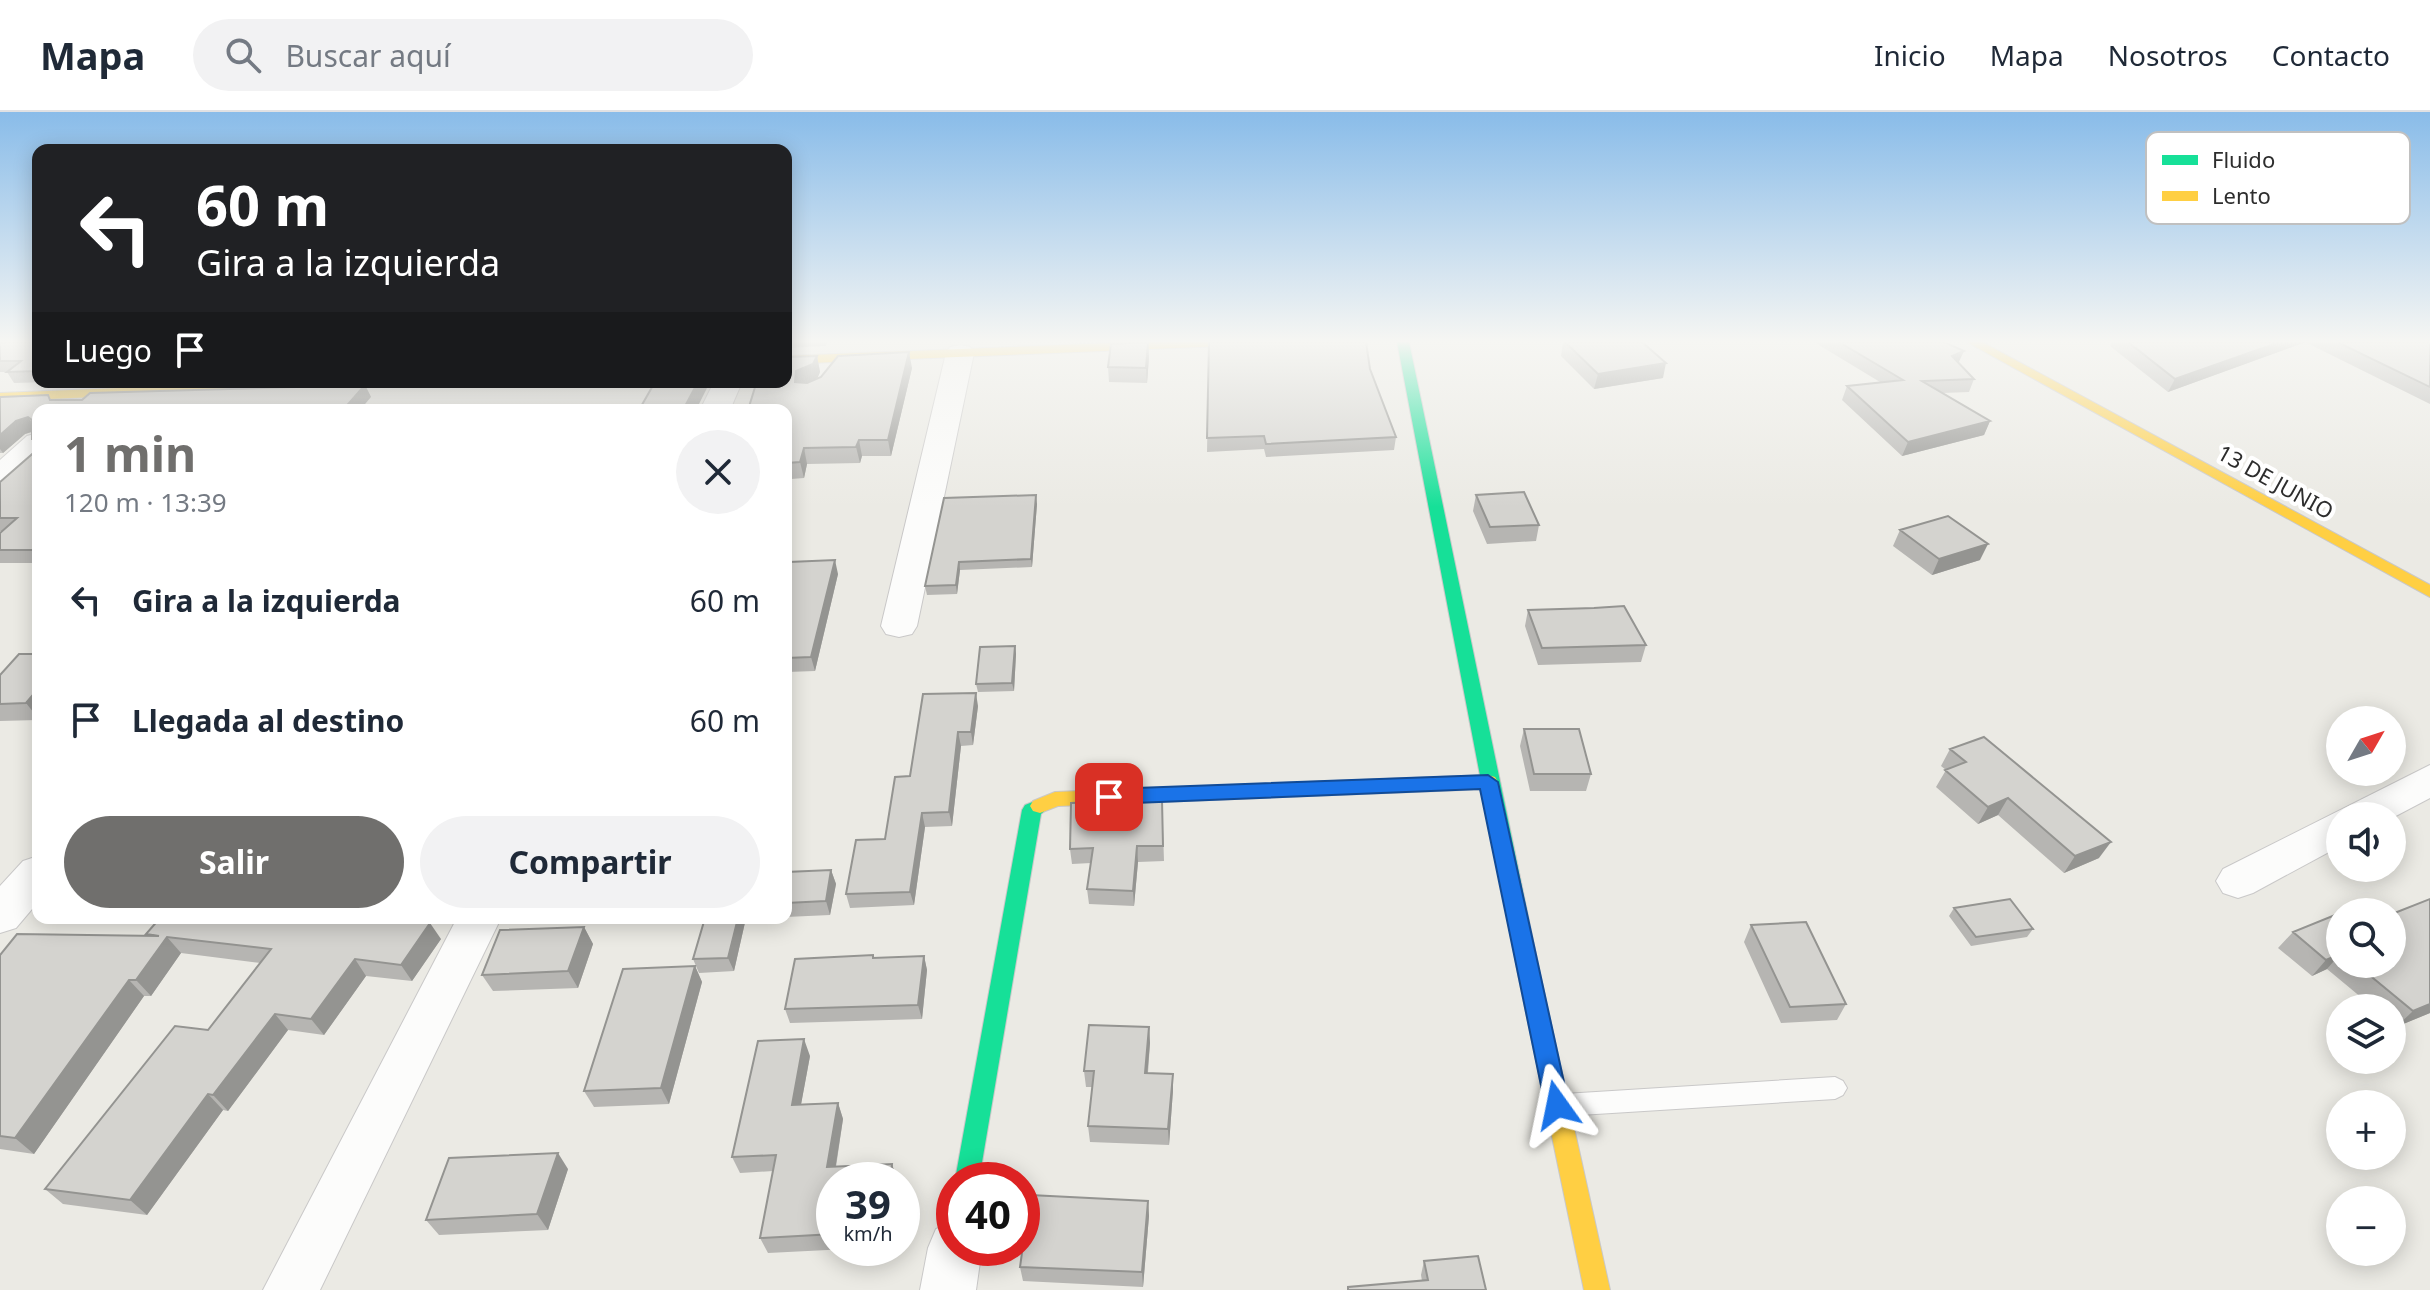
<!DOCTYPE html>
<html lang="es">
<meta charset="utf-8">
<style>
body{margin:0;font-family:"Noto Sans",sans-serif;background:#f2f2f3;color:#1f2937;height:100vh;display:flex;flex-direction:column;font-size:30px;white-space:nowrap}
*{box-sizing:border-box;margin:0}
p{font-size:26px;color:#747a83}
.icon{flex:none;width:44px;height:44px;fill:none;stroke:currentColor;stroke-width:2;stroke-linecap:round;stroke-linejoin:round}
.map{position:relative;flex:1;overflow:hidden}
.side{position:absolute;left:32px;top:292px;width:760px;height:520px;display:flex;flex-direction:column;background:#fff;border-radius:16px;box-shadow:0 4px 20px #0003}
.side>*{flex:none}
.guide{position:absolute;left:32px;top:32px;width:760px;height:244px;border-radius:16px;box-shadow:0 4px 20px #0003;background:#202124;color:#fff;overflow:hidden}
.needle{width:52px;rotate:51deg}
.controls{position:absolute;left:2326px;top:594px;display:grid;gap:16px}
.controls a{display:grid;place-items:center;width:80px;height:80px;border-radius:50%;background:#fff;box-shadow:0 4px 20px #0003;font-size:40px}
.speed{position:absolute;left:816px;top:1050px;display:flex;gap:16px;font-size:40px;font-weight:700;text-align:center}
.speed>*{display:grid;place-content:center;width:104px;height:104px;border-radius:50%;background:#fff;box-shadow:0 4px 20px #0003;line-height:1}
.speed small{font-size:20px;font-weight:400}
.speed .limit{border:12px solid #d22;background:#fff;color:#111}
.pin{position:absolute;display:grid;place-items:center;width:68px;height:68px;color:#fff;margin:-34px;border-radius:16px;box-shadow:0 4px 12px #0006}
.me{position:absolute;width:88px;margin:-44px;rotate:348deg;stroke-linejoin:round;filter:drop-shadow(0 0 6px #0008)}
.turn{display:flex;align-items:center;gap:28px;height:168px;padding:0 32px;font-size:36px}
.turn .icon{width:104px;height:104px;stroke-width:2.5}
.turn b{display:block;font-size:56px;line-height:68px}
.then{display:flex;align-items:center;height:76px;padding:0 32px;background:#0003;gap:16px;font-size:30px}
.round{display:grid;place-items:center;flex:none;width:84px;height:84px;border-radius:42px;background:#f2f2f3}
.summary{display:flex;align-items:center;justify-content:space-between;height:136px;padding:0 32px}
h1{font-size:48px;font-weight:700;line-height:60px;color:#706f6d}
.primary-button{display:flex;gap:16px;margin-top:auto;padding:16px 32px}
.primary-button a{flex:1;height:92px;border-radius:48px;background:#706f6d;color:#fff;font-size:32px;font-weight:700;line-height:92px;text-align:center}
.primary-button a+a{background:#f2f2f3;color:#1f2937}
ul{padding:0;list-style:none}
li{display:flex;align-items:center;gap:24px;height:120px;padding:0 32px}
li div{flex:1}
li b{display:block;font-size:30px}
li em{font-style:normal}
header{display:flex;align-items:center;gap:48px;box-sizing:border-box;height:112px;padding:0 40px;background:#fff;border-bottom:2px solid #e0e1e3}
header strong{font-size:38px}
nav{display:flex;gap:44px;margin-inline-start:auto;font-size:28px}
.search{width:560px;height:72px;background:#f2f2f3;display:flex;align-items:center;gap:20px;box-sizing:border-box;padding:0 28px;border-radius:44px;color:#747a83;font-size:30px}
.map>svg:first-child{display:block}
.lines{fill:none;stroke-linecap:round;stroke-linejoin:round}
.lane-casing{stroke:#c9c8c8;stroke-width:2}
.street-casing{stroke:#c9c8c8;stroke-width:2}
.fast-casing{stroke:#c9c8c8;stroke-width:2}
.slow-casing{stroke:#c9c8c8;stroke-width:2}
.lane{fill:#fcfcfb;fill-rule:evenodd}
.street{fill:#fcfcfb;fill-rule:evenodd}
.fast{fill:#16e098;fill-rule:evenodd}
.slow{fill:#ffcf43;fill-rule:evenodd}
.wall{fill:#b6b5b2}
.shaded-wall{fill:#949491}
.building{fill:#d4d3cf;stroke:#949491;stroke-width:2}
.route{fill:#1a73e8;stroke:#114b97;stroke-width:2}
.labels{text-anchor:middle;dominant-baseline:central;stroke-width:8;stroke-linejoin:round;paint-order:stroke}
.street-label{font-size:22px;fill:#2d2d2d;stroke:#fff}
.key{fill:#fff;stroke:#c0c0c0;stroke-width:2}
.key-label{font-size:22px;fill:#2d2d2d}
</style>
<header>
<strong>Mapa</strong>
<div class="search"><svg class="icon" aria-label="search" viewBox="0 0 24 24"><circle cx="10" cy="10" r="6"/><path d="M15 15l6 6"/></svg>Buscar aquí</div>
<nav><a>Inicio</a><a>Mapa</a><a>Nosotros</a><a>Contacto</a></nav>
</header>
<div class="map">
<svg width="2430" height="1178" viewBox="0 0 2430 1178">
<rect width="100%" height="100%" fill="#ebeae4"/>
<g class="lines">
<g class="lane-casing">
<path id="lane" d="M1835,965L1843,969L1847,976L1843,983L1835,987L1564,1004L1556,1001L1552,993L1556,985L1564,982Z"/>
</g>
<g class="street-casing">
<path id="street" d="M960,233L970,235L974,241L917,514L912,522L899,525L886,522L881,514L946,241L950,235Z
M714,270H742L730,298H700Z
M38,321V346L11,372L0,374V348L27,324Z
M2430,653V686L2392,706L2340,704V734L2253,781L2238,786L2223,781L2216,769L2223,757Z
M38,744V790L16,816L0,821V774L23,749Z
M457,806H501L320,1178H263Z
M954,1110V1136H982L976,1178H920L928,1136L936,1117Z"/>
</g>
<g class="fast-casing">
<path id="fast" d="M1397,230H1409L1540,862L1537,868L1529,871L1521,868L1518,862Z
M1040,687L1047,689L1050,694L1041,702L979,1068H955L1022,698L1025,693Z"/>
</g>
<g class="slow-casing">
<path id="slow" d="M1137,230H1230L1224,234L786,252V244Z
M1967,230H1982L2430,473V485Z
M261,270H365L358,274L0,289V281Z
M1488,663L1495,665L1498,670L1495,675L1488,677L1058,694L1040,701L1033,699L1030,694L1033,689L1055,680Z
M1529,853L1537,856L1540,862L1610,1178H1584L1518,862L1521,856Z"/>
</g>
<use href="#lane" class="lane"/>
<use href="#street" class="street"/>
<use href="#fast" class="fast"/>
<use href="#slow" class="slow"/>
</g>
<path class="wall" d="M38,230V270H48L14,271L7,260H0V231Z
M786,230H827L826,234L786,236Z
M1209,230L1370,257L1396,325L1394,338L1266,345L1264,337L1207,340Z
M1563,230H1642L1663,266L1594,277L1561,244Z
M1814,230H1944L1959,251L1974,267L1969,280L1942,281L1990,309L1984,323L1902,344L1842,288L1847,274L1880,270Z
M2112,230H2430V292L2305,230L2168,280L2110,234Z
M817,244L820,260L817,267L912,256L891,344H862L860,351L807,352L804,366L791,367L786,388V298Z
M1149,245L1147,271L1109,270L1108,255Z
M365,273L371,285L38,298V336L32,327V320L25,322L3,341H0V285L48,283L51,288H82Z
M38,337V451H0V421L2,419H0V370Z
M1476,383L1539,413L1536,429L1487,432L1473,399Z
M1037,392L1032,455L960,458L957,482L927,483L925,474Z
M1900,418L1980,448L1932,463L1893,434Z
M786,458L838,462L815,559L787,560L786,565Z
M1528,498L1646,533L1641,550L1538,553L1525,514Z
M1015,534L1016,542L1014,579L978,580L976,572Z
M38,542V608L0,609V563Z
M978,594L973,633L961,634L952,714L925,715L914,793L850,796L846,782L885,727L910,664Z
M1524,617L1591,662L1586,679H1530L1520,634Z
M1950,637L2099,746L2064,761L1998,703L1978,712L1936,675L1946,658L1941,654Z
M1162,688L1164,749L1138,750L1134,794L1089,792L1087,777L1091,751L1072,752L1070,737Z
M831,758L836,772L830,803L786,805V760Z
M2430,787V901L2396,915L2392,911V896H2374L2327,857L2312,864L2278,836L2293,820L2340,801V852H2392Z
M1954,796L2033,817L2027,825L1971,834L1949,804Z
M705,806H756H746L734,859L699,861L693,847Z
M1751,813L1846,892L1837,908L1781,911L1744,830Z
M584,815L593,832L578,876L493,879L482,863Z
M146,822L441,827L412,869L366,864L324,923L288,918L228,999L223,998L147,1103L63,1092L45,1077L208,918L261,851L181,841L151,884H144L34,1042L0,1037V843L147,824Z
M924,844L927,858L922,907L790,911L785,897Z
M695,854L702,870L669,992L594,995L584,979Z
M1149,915L1150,931L1148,961L1173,962V978L1169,1033L1090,1030L1088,1014L1093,975H1086L1084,959Z
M810,944L801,992L838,991L843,1007L836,1055L892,1052L897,1068H834V1136H867L768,1141L760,1126L773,1059L740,1061L732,1045Z
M568,1057L548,1118L439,1123L426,1108Z
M1148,1089L1149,1104L1143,1175L1023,1169L1020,1155Z
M1424,1149L1486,1178H1347L1348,1175L1422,1169L1421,1163Z"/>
<path class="shaded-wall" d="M1148,230L1149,245L1147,271L1146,256Z
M2280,230H2306L2168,280L2175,267Z
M1964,239L1958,252L1952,244Z
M909,240L912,256L891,344L888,328Z
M817,244L820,260L817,267L800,274L795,270L796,259Z
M1666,251L1663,266L1594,277L1598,262Z
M698,270H710L696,298H683Z
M365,273L371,285L360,298H343Z
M28,305L37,318L25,322L3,341L0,337V323L16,309Z
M1990,309L1984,323L1902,344L1908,330Z
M859,328L862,344L860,351L856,335Z
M804,336L807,352L804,366L800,350Z
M787,351L791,367L786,388V356Z
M1036,383L1037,392L1032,455L1031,447Z
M1988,432L1980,448L1932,463L1939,447Z
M835,448L838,462L815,559L811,545Z
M959,450L960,458L957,482L956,473Z
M1015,534L1016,542L1014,579L1012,571Z
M38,577V606L26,591Z
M976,581L978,594L973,633L971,620Z
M958,620L961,634L952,714L949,700Z
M2008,686L1998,703L1978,712L1988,695Z
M922,701L925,715L914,793L910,780Z
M2111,730L2099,746L2064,761L2075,744Z
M1137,734L1138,750L1134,794L1133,779Z
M831,758L836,772L830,803L826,789Z
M738,806H746L734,859L728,846Z
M430,811L441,827L412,869L401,853Z
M584,815L593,832L578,876L568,859Z
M167,825L181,841L151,884L136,868Z
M2340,842L2327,857L2312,864L2326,848Z
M924,844L927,858L922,907L918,893Z
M355,847L366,864L324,923L311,907Z
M695,854L702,870L669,992L661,976Z
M129,868L144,884L34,1042L15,1026Z
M2430,892V901L2396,915L2413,899Z
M275,902L288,918L228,999L213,983Z
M1149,915L1150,931L1146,977L1145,961Z
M804,927L810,944L798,1009L792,993Z
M1173,962V978L1169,1033L1168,1017Z
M208,982L223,998L147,1103L130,1088Z
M838,991L843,1007L833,1071L827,1055Z
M558,1041L568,1057L548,1118L537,1102Z
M892,1052L897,1068H890Z
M1148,1089L1149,1104L1143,1175L1142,1160Z"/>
<path class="building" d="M5,230H38V259L7,260L21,249H0V231Z
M1148,230L1146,256L1108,255L1111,232Z
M1209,230H1366L1370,257L1396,325L1266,332L1264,324L1207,326Z
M1565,230H1642L1666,251L1598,262Z
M1839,230H1944L1964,239L1952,244L1974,267L1922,269L1990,309L1908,330L1847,274L1903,268Z
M2128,230H2280L2175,267Z
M2337,230H2430V275Z
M909,240L888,328H859L856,335L804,336L800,350L787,351L786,356V298H748L756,272L761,270H786V245L817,244L813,252L796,259L795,270L807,271L821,265L838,244Z
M655,270H698L683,298H639Z
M365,273L343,298H38V327H32V308L28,305L16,309L0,323V285L48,283L50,288H82L90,281Z
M38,337V438H0V421L17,406H0V370Z
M1524,380L1539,413L1490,415L1476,383Z
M1036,383L1031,447L959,450L956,473L925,474L944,386Z
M1948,404L1988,432L1939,447L1900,418Z
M835,448L811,545L786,546V458L789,450Z
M1624,494L1646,533L1542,536L1528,498L1594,496Z
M1015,534L1012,571L976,572L980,535Z
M19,542H38V577L26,591L0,592V563Z
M976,581L971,620H958L949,700L922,701L910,780L846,782L856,728L885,727L895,665L910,664L923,582Z
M1524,617H1579L1591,662H1534Z
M1984,625L2111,730L2075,744L2008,686L1988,695L1945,658L1966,650L1950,637Z
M1162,688L1163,734H1137L1133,779L1087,777L1093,736L1070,737L1071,691Z
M831,758L826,789L786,791V760Z
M2010,787L2033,817L1976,825L1954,796Z
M2430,787V892L2413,899L2356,852H2392V802Z
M2340,801V842L2326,848L2293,820Z
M160,806H389L430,811L401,853L355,847L311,907L275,902L213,983L208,982L130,1088L45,1077L175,914L208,918L271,837L167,825L136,868H129L15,1026L0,1024V843L17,822L159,824L146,822Z
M705,806H738L728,846L693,847Z
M1806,810L1846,892L1790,895L1751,813Z
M584,815L568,859L482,863L500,818Z
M873,843V846L924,844L918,893L785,897L795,847Z
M695,854L661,976L584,979L623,857Z
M1089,913L1149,915L1145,961L1173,962L1168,1017L1088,1014L1094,959H1084Z
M804,927L792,993L838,991L827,1055L892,1052L890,1068H834V1122L760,1126L776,1043L732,1045L758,929Z
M558,1041L537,1102L426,1108L449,1046Z
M1030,1083L1148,1089L1142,1160L1020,1155Z
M1478,1144L1486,1178H1348V1175L1428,1168L1424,1149Z"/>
<linearGradient id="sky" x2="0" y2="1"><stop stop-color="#89bce9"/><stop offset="0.58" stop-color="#f6f6f3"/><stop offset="1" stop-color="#f6f6f3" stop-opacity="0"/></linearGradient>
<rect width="2430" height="395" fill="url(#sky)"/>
<path class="route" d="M1488,663L1498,670L1569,993L1566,1001L1557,1004L1549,1001L1545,993L1480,677L1109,692L1099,685L1109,677Z"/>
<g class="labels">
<g class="street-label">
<text transform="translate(2276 369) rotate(29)">13 DE JUNIO</text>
</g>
</g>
<rect x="2146" y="20" width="264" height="92" rx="12" class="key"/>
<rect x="2162" y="43" width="36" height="10" fill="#16e098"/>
<rect x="2162" y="79" width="36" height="10" fill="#ffcf43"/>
<g class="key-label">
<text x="2212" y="56">Fluido</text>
<text x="2212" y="92">Lento</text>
</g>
</svg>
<div class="controls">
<a><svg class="needle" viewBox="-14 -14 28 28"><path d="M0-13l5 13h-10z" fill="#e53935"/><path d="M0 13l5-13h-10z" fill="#747a83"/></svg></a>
<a><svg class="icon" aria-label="sound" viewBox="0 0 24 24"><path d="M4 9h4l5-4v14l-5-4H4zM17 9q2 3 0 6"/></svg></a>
<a><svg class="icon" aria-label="search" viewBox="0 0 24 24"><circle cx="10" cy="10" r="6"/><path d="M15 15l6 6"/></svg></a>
<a><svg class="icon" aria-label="layers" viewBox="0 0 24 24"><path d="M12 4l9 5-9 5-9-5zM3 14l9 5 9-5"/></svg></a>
<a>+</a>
<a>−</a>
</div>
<div class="speed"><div>39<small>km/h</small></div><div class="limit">40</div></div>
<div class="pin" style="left:1109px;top:685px;background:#d93025"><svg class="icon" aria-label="arrive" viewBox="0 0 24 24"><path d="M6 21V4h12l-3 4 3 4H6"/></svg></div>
<svg class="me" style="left:1557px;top:993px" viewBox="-20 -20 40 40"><path d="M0-17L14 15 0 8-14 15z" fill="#1a73e8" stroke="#fff" stroke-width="4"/></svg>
<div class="guide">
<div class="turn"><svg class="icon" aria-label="left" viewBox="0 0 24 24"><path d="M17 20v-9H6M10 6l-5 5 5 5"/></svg><div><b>60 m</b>Gira a la izquierda</div></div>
<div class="then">Luego<svg class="icon" aria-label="arrive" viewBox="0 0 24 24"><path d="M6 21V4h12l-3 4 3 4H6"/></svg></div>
</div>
<section class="side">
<div class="summary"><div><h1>1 min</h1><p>120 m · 13:39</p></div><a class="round"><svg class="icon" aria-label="close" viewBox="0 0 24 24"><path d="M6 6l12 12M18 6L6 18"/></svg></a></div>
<ul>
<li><svg class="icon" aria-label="left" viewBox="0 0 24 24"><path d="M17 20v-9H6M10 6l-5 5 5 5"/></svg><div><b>Gira a la izquierda</b></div><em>60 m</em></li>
<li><svg class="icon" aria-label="arrive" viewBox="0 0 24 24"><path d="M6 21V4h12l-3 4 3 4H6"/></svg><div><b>Llegada al destino</b></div><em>60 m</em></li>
</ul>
<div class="primary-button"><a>Salir</a><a>Compartir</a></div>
</section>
</div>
